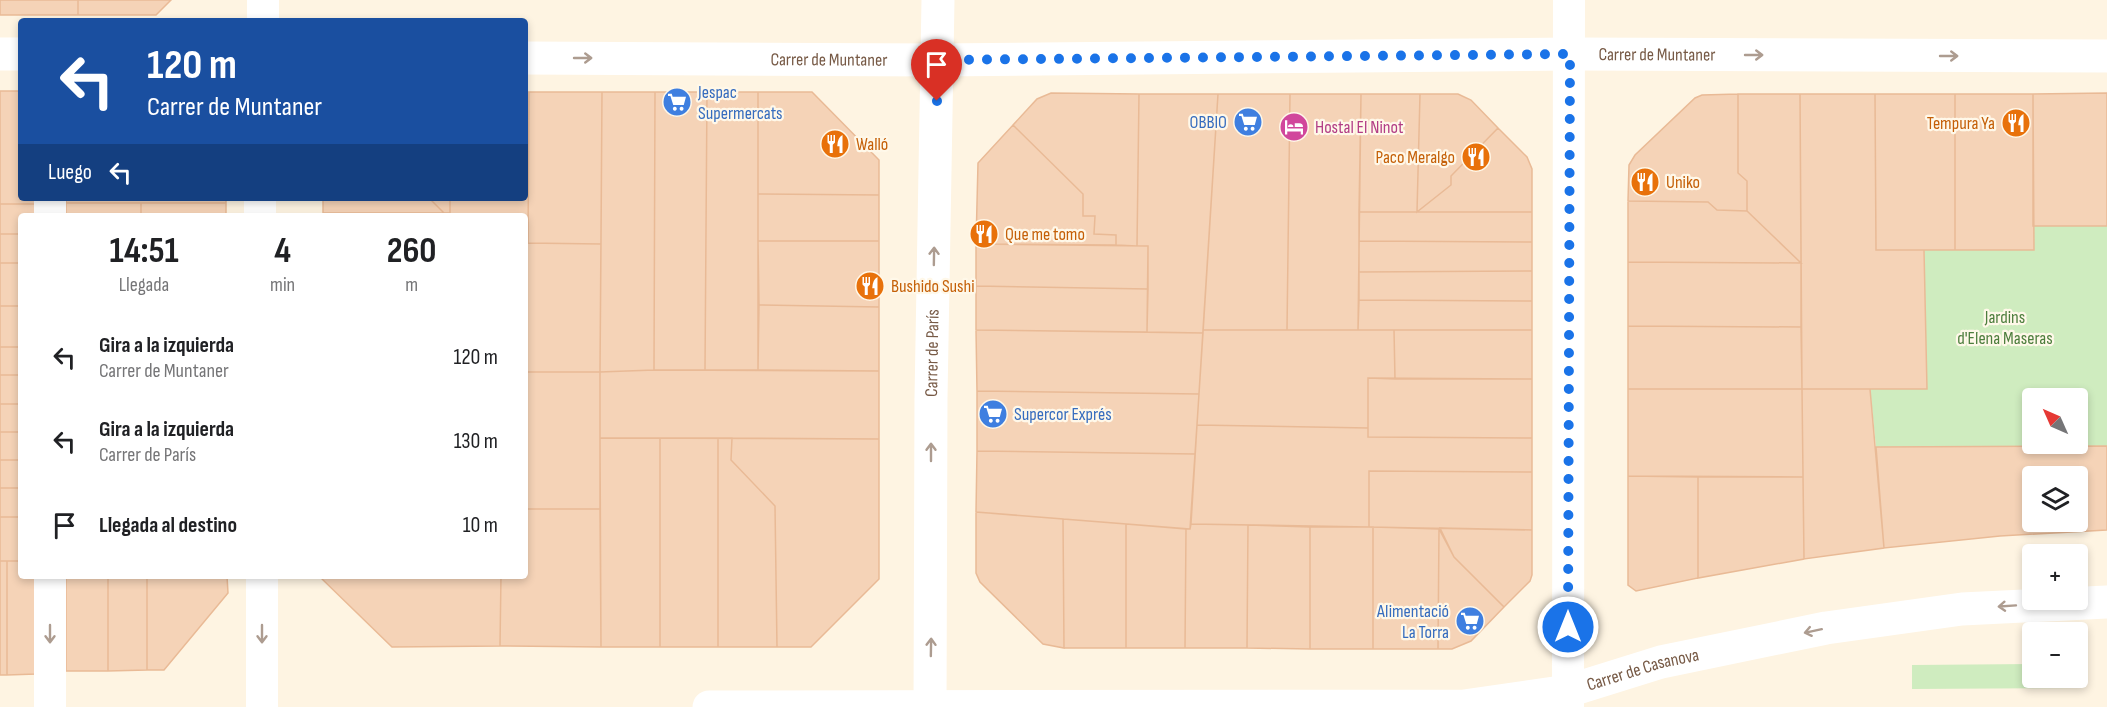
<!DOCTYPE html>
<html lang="es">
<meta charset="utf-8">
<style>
body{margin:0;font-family:"Sofia Sans Condensed",sans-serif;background:#f2f2f2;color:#202124;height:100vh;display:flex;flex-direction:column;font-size:22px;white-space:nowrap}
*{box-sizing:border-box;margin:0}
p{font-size:20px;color:#757577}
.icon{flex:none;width:33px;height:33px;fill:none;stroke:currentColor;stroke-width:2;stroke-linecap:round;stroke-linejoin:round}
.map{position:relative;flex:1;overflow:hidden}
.panel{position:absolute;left:18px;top:213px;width:510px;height:366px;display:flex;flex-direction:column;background:#fff;border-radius:6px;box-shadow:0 3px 9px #0003}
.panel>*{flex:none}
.banner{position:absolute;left:18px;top:18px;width:510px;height:183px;border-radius:6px;box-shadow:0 3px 9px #0003;background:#1a4fa0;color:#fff;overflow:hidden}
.needle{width:39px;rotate:315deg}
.buttons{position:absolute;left:2022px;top:388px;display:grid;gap:12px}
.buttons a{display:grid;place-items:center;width:66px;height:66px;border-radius:6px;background:#fff;box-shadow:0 3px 9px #0003;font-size:30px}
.pin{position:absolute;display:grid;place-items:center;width:51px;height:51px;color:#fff;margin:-62px -26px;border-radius:50% 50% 50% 0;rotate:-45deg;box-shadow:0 0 6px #0007}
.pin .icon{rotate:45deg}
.me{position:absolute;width:66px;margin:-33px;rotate:0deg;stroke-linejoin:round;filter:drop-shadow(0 0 4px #0008)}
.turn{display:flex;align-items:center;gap:21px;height:126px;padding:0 30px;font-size:27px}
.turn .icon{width:78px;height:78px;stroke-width:2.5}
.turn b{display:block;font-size:42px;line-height:51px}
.then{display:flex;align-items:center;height:57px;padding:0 30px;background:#0003;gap:12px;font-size:22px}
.eta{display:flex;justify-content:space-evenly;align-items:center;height:102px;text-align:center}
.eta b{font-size:36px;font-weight:700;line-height:42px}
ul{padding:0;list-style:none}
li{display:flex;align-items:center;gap:18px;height:84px;padding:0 30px}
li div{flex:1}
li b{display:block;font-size:22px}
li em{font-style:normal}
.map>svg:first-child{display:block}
.green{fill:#cfecbf;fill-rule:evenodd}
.building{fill:#f5d3b7;stroke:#e9ba96;stroke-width:1.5;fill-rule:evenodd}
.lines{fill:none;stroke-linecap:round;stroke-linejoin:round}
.street{stroke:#fff;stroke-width:32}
.secondary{stroke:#fff;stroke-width:33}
.oneway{stroke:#ad9c90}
.route{stroke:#1a73e8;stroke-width:10;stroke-dasharray:0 18}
.labels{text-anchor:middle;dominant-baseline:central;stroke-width:4.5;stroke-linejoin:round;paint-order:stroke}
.street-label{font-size:18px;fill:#775a46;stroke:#fff8e9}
.shop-label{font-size:18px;fill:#366cbe;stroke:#fff8e9;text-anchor:start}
.food-label{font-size:18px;fill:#c56008;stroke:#fff8e9;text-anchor:start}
.hotel-label{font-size:18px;fill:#b23c85;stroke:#fff8e9;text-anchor:start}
.park-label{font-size:18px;fill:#4d7e3d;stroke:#fff8e9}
</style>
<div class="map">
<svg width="2107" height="707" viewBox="0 0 2107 707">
<rect width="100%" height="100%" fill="#fef4e2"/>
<path class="green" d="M2033,226H2107V446L1876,447L1870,389H1927L1924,250H2033ZM2032,399H2078V444H2032Z
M2032,664V678H2078V664H2082V688L1912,689V665Z"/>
<path class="building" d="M0,0H78V15H0Z
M78,0H171L156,15H78Z
M0,91H21V198H37V204H0Z
M525,92H529L528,243H525V216H450V198H525Z
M529,92H602L601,244L528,243Z
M602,92H655L654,370L600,372Z
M655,92H707L705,370H654Z
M707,92H758V370H705Z
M758,92H812L879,160V195L758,194Z
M1051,93L1139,94L1137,246L1116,245V235L1094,234L1095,216H1083V194L1013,125L1037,99Z
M2107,93V226H2033V94Z
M1139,94H1218L1203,333L1147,332L1148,246H1137Z
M1218,94H1290L1287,330H1203Z
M1290,94H1361L1358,330H1287Z
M1361,94H1420L1417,212H1359Z
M1420,94H1458L1471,100L1498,128L1451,176V185L1417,212Z
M1738,94H1800L1801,263L1747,211V181L1738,173Z
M1738,94V173L1747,181V211L1717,210L1708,202L1628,201L1629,165L1635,155L1695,98L1702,95Z
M1800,94H1875L1876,250H1924L1927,389H1802Z
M1875,94H1955V250H1876Z
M1955,94H2033L2034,250H1955Z
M1013,125L1083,194V216H1095L1094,234L1116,235V245L976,244L978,163Z
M1498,128L1527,157L1532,169V212H1417L1451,185V176Z
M758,194L879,195V241H758Z
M66,198H226V203H66Z
M323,198H429L444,213H323Z
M429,198H450V213H444Z
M1628,201L1708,202L1717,210L1747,211L1801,263L1628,262Z
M66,203H141V216H66Z
M141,203H226V216H141Z
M0,204H37V216H21V234H0Z
M1359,212H1532V242L1359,241Z
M323,213H450V216H323Z
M0,234H21V263H0Z
M758,241H879V307L759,305Z
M1359,241L1532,242V271L1359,272Z
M525,243L601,244L600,372H525Z
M976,244L1148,246V289L976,286Z
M1628,262L1801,263V327L1628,326Z
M0,263H21V306H0Z
M1532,271V301L1359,300V272Z
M976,286L1148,289L1147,332L976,330Z
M1359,300L1532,301V330H1358Z
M759,305L879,307V371L758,370Z
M0,306H21V347H0Z
M1628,326L1801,327L1802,389H1628Z
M976,330L1203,333L1199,394L977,391Z
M1203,330H1394L1395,379L1368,378V428L1197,425Z
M1394,330H1532V379H1395Z
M0,347H21V375H0Z
M654,370L879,371V439L600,438V372Z
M525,372H600V509H525Z
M0,375H21V404H0Z
M1368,378L1532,379V438L1368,437Z
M1628,389H1802L1803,477L1628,476Z
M1802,389H1870L1884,548L1804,559Z
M977,391L1199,394L1195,454L977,451Z
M0,404H21V432H0Z
M1197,425L1368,428V437L1532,438V472L1369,471V527L1191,524Z
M0,432H21V460H0Z
M600,438H660V647H601Z
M660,438H718V647H660Z
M718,438H732L731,460L775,506L777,647H718Z
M732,438L879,439V579L811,647H777L775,506L731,460Z
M2107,446V530L2000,536L1884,548L1876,447ZM2032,477H2078V522H2032Z
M977,451L1195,454L1190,529L976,512Z
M0,460H21V488H0Z
M1369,471L1532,472V530L1369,527Z
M1628,476L1698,477V578L1636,591L1628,585Z
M1698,477H1803L1804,559L1698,578Z
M0,488H21V517H0Z
M525,509H600L601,647L500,646L501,576H525Z
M976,512L1063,519L1064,648L1043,644L980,582L976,573Z
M0,517H21V561H0Z
M1063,519L1126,524V648H1064Z
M1126,524L1186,529L1185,648H1126Z
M1191,524L1248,525L1247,648H1185L1186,529H1190Z
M1248,525L1310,527V649L1247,648Z
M1310,527H1373V649H1310Z
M1373,527L1439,529L1438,649H1373Z
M1440,528L1532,530V575L1530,581L1504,607L1454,557Z
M1439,529L1454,557L1504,607L1471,641L1452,649H1438Z
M0,561H7V675H0Z
M7,561H21V576H35L36,674L7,675Z
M66,576H108V671H66Z
M108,576H147V670L108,671Z
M147,576H227L228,593L164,670H147Z
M322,576H501L500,646L392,647L322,579Z"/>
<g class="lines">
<path class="street" d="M263,0V21
M50,198V216
M260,198V216
M50,576V707
M262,576V707
M1568,707L1569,0"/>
<g class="secondary">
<path d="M0,54H21"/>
<path id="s1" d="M525,58L938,60L1570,54L2107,56"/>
<path id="s2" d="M709,707L1464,706L1568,691L1661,662L1826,628L1962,609L2107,602"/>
<path id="s3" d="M930,707L931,398L938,0"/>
</g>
</g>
<defs><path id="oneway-shaft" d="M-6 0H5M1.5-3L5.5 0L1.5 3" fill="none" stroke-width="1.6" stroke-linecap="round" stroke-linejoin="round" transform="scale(1.5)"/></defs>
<g class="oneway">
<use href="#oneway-shaft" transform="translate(1754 55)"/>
<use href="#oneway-shaft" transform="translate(1949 56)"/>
<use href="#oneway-shaft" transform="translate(583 58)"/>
<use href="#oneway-shaft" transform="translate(934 256) rotate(-89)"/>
<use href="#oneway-shaft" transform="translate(931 452) rotate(-90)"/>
<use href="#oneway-shaft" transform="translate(2007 606) rotate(176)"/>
<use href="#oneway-shaft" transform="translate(1813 631) rotate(168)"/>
<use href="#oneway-shaft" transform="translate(50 634) rotate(90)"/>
<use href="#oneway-shaft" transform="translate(262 634) rotate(90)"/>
<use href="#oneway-shaft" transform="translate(931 647) rotate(-89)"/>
</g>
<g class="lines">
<path class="route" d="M937,101L938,60L1570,54L1568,627"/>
</g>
<defs>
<g id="supermarket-disc" transform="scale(1.5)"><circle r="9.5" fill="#3f7fe0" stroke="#fff8e9"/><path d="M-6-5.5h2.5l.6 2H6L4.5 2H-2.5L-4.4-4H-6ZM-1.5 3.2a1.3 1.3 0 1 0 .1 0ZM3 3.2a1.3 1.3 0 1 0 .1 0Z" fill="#fff"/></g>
<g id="restaurant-disc" transform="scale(1.5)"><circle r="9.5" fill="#e8710a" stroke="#fff8e9"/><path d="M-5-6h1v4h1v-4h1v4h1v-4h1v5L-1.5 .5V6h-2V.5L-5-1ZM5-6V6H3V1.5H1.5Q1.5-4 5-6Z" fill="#fff"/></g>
<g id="hotel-disc" transform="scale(1.5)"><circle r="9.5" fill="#d1479c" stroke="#fff8e9"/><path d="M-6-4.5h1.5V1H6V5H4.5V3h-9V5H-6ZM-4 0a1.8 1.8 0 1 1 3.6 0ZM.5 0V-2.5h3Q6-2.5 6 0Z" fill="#fff"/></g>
</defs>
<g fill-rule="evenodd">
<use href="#supermarket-disc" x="677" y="102"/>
<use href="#supermarket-disc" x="1248" y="122"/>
<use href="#restaurant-disc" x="2016" y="123"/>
<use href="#hotel-disc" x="1294" y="127"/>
<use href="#restaurant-disc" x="835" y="144"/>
<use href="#restaurant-disc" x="1476" y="157"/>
<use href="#restaurant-disc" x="1645" y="182"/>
<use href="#restaurant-disc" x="984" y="234"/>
<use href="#restaurant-disc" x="870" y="286"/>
<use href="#supermarket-disc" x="993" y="414"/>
<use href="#supermarket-disc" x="1470" y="621"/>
</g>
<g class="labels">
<g class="street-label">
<text stroke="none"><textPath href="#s1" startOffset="1132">Carrer de Muntaner</textPath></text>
<text stroke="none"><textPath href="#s1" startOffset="304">Carrer de Muntaner</textPath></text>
<text stroke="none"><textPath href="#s3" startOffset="354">Carrer de París</textPath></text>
<text stroke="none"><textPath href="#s2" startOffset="938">Carrer de Casanova</textPath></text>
</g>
<g class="shop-label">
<text x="698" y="92">Jespac<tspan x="698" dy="21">Supermercats</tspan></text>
<text x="1227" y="122" text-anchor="end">OBBIO</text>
<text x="1014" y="414">Supercor Exprés</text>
<text x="1449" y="611" text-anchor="end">Alimentació<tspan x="1449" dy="21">La Torra</tspan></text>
</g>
<g class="food-label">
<text x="1995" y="123" text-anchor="end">Tempura Ya</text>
<text x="856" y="144">Walló</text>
<text x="1455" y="157" text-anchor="end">Paco Meralgo</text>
<text x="1666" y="182">Uniko</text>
<text x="1005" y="234">Que me tomo</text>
<text x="891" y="286">Bushido Sushi</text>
</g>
<g class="hotel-label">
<text x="1315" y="127">Hostal El Ninot</text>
</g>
<g class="park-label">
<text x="2005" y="317">Jardins<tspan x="2005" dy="21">d'Elena Maseras</tspan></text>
</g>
</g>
</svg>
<div class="buttons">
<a><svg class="needle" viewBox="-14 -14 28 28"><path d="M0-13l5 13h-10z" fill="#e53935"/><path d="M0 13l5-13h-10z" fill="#757577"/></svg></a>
<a><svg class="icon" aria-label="layers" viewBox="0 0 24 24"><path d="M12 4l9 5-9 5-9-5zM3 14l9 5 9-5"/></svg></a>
<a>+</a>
<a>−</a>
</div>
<div class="pin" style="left:937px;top:101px;background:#d93025"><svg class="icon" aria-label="arrive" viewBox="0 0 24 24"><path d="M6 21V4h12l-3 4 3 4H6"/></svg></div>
<svg class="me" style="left:1568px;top:627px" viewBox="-20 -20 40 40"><circle r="17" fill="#1a73e8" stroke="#fff" stroke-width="3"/><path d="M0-11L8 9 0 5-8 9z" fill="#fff"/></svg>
<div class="banner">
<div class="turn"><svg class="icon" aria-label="left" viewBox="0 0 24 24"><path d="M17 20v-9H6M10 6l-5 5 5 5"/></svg><div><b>120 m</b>Carrer de Muntaner</div></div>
<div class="then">Luego<svg class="icon" aria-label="left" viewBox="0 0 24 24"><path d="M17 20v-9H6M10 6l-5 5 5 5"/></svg></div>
</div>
<section class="panel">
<div class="eta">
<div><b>14:51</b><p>Llegada</p></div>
<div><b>4</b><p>min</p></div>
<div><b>260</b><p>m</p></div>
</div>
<ul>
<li><svg class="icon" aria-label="left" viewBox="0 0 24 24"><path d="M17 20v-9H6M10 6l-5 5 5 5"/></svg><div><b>Gira a la izquierda</b><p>Carrer de Muntaner</p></div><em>120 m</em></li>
<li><svg class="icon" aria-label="left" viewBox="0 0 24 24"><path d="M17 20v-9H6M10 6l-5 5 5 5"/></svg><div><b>Gira a la izquierda</b><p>Carrer de París</p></div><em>130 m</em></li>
<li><svg class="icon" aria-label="arrive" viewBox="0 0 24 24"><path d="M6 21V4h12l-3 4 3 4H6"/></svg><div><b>Llegada al destino</b></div><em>10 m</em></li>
</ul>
</section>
</div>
